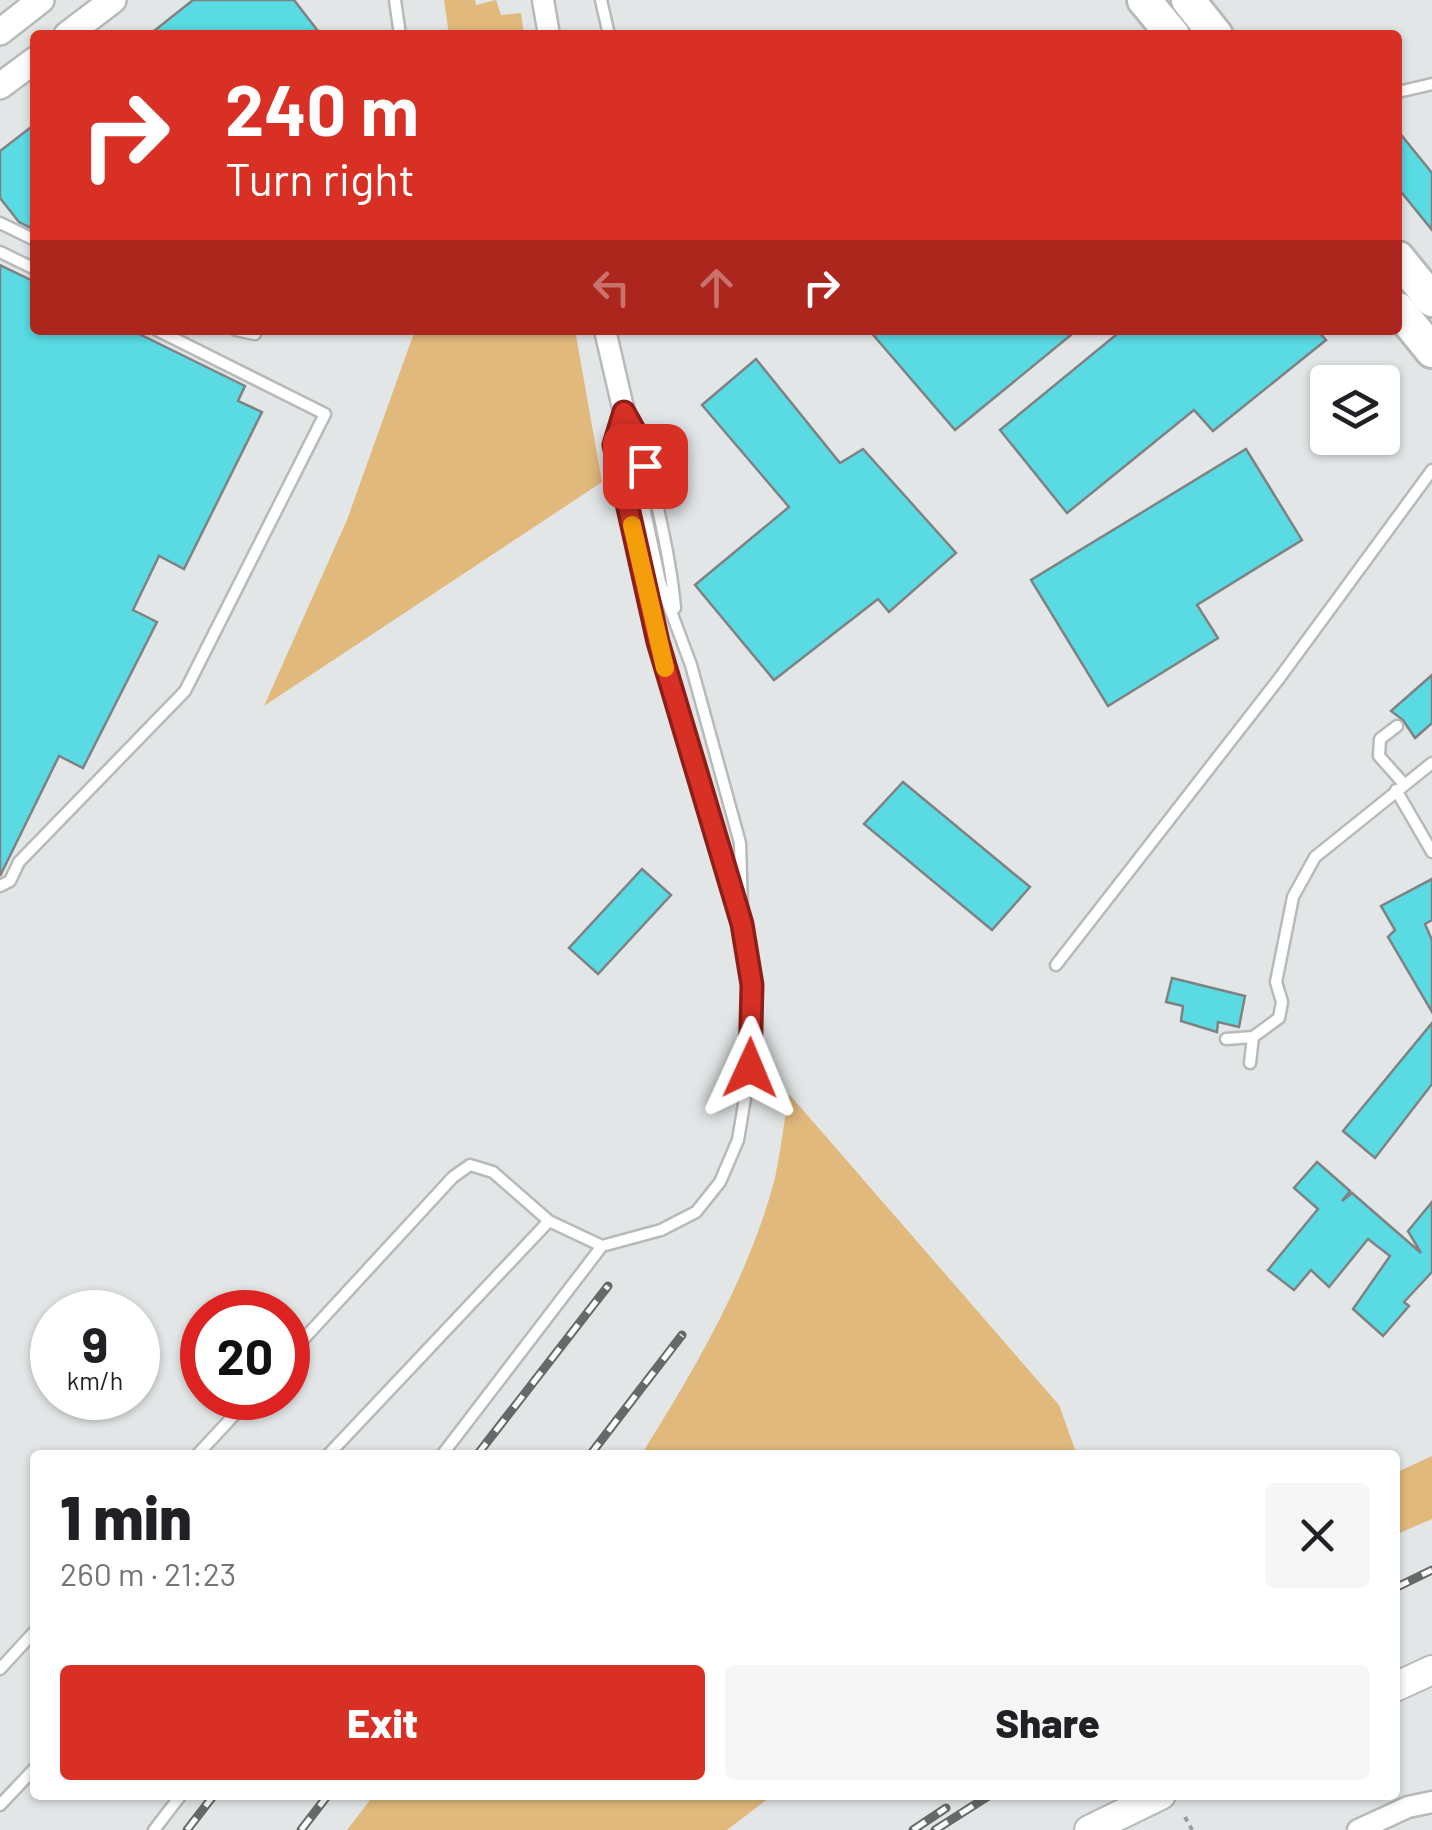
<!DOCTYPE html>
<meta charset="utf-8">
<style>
body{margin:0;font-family:Barlow,sans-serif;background:#f6f6f6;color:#202124;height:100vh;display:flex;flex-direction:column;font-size:38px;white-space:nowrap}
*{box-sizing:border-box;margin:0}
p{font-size:32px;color:#757577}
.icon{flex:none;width:55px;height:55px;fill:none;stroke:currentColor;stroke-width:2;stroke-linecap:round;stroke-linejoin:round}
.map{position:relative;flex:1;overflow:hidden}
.sheet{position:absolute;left:30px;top:1450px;width:1370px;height:350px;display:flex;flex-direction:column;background:#fff;border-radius:10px;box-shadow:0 2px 8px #0004}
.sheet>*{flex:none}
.guide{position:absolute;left:30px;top:30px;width:1372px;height:305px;border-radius:10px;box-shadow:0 2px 8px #0004;background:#d93025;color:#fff;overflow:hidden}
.buttons{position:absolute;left:1310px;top:365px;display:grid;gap:20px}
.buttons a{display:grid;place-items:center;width:90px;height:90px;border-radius:10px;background:#fff;box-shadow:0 2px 8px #0004;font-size:50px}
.speed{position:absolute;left:30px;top:1290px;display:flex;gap:20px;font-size:50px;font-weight:700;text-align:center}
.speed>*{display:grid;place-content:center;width:130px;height:130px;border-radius:50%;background:#fff;box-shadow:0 2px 8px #0004;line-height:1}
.speed small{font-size:25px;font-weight:400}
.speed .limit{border:15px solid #d22;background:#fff;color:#111}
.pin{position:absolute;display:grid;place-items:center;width:85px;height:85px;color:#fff;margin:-42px;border-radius:20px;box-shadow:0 5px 15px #0006}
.me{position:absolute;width:110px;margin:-55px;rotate:1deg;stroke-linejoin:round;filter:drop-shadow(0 0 8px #0008)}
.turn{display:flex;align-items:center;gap:35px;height:210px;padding:0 30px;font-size:45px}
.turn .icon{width:130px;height:130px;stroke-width:2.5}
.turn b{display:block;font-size:70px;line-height:85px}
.lanes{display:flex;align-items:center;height:95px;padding:0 30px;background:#0003;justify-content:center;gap:50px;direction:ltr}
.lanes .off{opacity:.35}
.round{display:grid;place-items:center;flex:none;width:105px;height:105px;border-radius:10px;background:#f6f6f6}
.summary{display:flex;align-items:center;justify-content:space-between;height:170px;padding:0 30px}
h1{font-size:60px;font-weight:800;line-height:75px}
.button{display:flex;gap:20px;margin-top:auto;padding:20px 30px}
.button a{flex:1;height:115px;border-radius:10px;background:#d93025;color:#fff;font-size:40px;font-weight:800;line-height:115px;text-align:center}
.button a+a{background:#f6f6f6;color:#202124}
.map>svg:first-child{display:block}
.green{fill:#e1b97c}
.building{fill:#5adbe4;stroke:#7e8282;stroke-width:2.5}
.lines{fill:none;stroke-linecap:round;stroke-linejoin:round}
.service-casing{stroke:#b6baba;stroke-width:15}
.minor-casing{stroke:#b6baba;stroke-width:25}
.tertiary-casing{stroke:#b6baba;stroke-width:30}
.secondary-casing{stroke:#b6baba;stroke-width:32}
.trunk-casing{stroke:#b6baba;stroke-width:38}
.path{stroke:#9a9d9d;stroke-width:4;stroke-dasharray:5 5;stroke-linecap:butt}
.service{stroke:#fff;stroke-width:10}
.minor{stroke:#fff;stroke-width:20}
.tertiary{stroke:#fff;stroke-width:25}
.secondary{stroke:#fff;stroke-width:28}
.trunk{stroke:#fff;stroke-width:32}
.rail-casing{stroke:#666969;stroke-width:9}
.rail{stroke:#fff;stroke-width:5;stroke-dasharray:15;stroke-linecap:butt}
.route-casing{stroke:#8d1f18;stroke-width:25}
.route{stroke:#d93025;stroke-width:18}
.slow{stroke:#f59e0b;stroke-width:18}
</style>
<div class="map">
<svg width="1432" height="1830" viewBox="0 0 1432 1830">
<rect width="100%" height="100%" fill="#e2e6e6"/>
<path class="green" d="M444,0H475L476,5L496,0L501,15L521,13L524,35H449Z
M415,330H575L602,482L264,706L347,520Z
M789,1094L1059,1405L1077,1455H641C695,1369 749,1277 775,1178C781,1150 784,1121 789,1094Z
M1432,1456V1519L1395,1535V1473Z
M374,1795H773L727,1830H347Z"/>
<path class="building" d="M193,0H294L321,35H149Z
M35,124V230L19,222L0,198V151Z
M1398,131L1432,173V230L1398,188Z
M0,265L35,282V330H131L245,386L238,401L262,412L184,569L159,556L133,610L157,622L83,768L59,756L0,876Z
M869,330H1077L955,430Z
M1122,330H1317L1326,340L1213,431L1194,410L1067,513L1000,430Z
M756,359L840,463L863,449L956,553L889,612L878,599L774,680L695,585L789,507L702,405Z
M1246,449L1302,540L1197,605L1218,638L1108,706L1031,580Z
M1432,675V723L1415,738L1403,720L1391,711Z
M903,782L1030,887L992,930L864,824Z
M642,869L671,895L598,974L569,948Z
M1432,879V920L1425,924L1432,940V1012L1388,937L1395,930L1381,906Z
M1172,978L1245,996L1239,1027L1218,1022L1217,1032L1181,1021L1183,1006L1166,1002Z
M1432,1023V1084L1375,1158L1343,1131Z
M1317,1162L1350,1191L1342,1201L1352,1193L1421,1253L1408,1231L1432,1202V1272L1404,1302L1409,1306L1383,1336L1353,1309L1390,1256L1368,1239L1329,1287L1311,1270L1294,1290L1268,1270L1318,1209L1294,1188Z"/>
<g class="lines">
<g class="service-casing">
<path id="service" d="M395,0L400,35
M601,0L609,35
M1398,92L1432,84
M0,223L35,240
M0,252L35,269
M236,330L255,334
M624,413L660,582L691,665L740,843L742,910
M629,422C651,460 671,563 675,608
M1397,726L1380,739L1379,756L1404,784
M1396,790L1432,852
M0,886L10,881L19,862L185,691L325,414L157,330
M1056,965L1278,680L1432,470
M1226,1039L1253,1037
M1250,1063L1253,1037L1279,1018L1282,1002L1276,982L1293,897L1315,857L1432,763
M288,1356L453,1177L470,1165L493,1172L549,1221
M197,1455L250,1398
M328,1455L549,1221L602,1246
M442,1455L602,1246L661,1230L696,1212L720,1182L738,1140L750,1068L752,985L743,924L658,642L614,445L624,412
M0,1669L35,1631
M0,1805L35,1768
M154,1830L181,1795"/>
</g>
<g class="minor-casing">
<path id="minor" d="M543,0L549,35
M605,330L624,412
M1358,1830L1408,1807L1432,1802"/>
</g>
<g class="tertiary-casing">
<path id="tertiary" d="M0,32L41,0
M67,35L113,0
M0,86L35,60"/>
</g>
<g class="secondary-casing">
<path id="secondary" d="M1395,1687L1432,1670
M1089,1830L1161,1795"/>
</g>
<g class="trunk-casing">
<path id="trunk" d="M1144,0L1173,35
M1188,0L1216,35
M1398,258L1432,300
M1398,309L1432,351"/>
</g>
<path class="path" d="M1185,1817L1192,1830"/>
<use href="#service" class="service"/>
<use href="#minor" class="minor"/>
<use href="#tertiary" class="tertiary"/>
<use href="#secondary" class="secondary"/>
<use href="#trunk" class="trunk"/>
<g class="rail-casing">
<path id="rail" d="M477,1455L608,1286
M590,1455L682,1335
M1395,1588L1432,1570
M187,1830L214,1795
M301,1830L328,1795
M913,1830L946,1808
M935,1830L990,1795"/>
</g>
<use href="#rail" class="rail"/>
</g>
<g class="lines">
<g class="route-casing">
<path id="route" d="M645,466L638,437L624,412L614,445L658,642L742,924L752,985L750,1068"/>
</g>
<use href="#route" class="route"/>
<path class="slow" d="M632,525L665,668"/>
</g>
</svg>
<div class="buttons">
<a><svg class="icon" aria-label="layers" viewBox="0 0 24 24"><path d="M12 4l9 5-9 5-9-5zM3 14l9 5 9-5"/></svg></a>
</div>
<div class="speed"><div>9<small>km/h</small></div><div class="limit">20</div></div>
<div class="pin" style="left:645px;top:466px;background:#d93025"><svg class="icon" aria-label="arrive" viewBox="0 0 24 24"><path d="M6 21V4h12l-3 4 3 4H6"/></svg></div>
<svg class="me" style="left:750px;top:1068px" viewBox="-20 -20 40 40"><path d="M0-17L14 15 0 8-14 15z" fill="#d93025" stroke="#fff" stroke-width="4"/></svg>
<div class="guide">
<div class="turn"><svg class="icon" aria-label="right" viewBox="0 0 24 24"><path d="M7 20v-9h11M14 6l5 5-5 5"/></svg><div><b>240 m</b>Turn right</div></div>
<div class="lanes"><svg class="icon off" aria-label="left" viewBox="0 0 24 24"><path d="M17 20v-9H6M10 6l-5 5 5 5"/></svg><svg class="icon off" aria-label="ahead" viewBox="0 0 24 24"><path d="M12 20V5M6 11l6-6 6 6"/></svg><svg class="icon" aria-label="right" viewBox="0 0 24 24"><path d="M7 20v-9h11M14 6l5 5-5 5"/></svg></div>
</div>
<section class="sheet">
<div class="summary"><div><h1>1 min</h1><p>260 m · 21:23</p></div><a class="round"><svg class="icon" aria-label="close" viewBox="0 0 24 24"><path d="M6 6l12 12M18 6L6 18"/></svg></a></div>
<div class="button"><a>Exit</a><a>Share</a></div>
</section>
</div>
